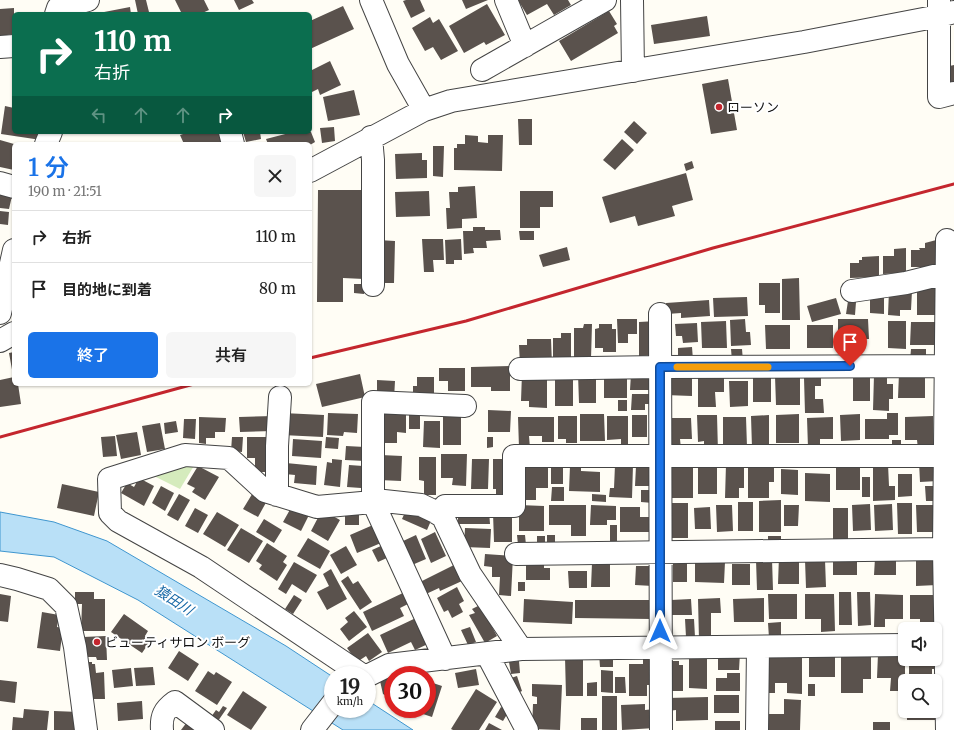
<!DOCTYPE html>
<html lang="ja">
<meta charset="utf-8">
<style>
body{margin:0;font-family:Merriweather,"Noto Sans JP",serif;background:#f6f6f6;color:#222;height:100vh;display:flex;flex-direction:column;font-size:15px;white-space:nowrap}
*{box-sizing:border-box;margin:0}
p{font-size:13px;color:#767676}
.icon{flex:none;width:22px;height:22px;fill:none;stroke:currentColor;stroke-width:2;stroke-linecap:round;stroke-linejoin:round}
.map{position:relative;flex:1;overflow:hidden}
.sheet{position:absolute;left:12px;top:142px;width:300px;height:244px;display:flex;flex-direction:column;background:#fff;border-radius:6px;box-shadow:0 1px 3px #0004}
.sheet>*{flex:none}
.guide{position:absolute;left:12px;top:12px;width:300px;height:122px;border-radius:6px;box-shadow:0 1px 3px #0004;background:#0b6e4f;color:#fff;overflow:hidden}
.controls{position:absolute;left:898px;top:622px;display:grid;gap:8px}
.controls a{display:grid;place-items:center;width:44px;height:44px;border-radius:6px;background:#fff;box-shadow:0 1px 3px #0004;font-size:20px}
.speed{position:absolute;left:324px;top:666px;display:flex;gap:8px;font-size:20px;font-weight:700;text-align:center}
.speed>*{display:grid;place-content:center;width:52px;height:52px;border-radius:50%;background:#fff;box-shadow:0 1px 3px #0004;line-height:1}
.speed small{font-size:10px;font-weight:400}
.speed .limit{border:6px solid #d22;background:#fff;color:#111}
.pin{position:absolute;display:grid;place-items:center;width:34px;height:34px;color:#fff;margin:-41px -17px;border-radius:50% 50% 50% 0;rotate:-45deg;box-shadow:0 0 4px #0007}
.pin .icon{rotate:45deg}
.me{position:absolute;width:44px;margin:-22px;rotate:0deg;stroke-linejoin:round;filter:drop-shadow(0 0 3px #0008)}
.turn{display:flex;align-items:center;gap:14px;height:84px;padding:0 16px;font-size:18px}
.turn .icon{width:52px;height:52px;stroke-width:2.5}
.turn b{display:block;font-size:28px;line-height:34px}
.lanes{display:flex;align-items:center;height:38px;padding:0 16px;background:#0003;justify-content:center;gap:20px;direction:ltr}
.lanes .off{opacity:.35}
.round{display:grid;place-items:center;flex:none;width:42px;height:42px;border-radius:6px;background:#f6f6f6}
.summary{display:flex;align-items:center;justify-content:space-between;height:68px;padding:0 16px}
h1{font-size:24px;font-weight:600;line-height:30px;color:#1a73e8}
.primary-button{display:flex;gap:8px;margin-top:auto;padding:8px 16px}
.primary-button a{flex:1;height:46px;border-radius:6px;background:#1a73e8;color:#fff;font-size:16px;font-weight:600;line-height:46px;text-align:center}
.primary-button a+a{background:#f6f6f6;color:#222}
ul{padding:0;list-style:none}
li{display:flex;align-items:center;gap:12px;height:52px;padding:0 16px;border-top:1px solid #e0e0e0}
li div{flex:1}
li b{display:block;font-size:15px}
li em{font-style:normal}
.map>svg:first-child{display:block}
.green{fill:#d5ebbd}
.water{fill:#b9e0f7;stroke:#3f96cf}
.building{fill:#5a524d}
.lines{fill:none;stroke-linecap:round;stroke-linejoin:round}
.minor-casing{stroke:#444;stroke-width:24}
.minor{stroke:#fff;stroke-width:22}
.rail{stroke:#c4262e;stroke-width:3}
.route-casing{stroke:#114b97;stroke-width:10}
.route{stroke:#1a73e8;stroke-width:7}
.slow{stroke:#f59e0b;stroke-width:7}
.poi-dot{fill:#c4262e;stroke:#fff;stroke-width:1.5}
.labels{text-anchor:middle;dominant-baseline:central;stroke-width:4;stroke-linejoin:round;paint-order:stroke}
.poi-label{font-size:13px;fill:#111;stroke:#fff;text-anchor:start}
.water-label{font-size:14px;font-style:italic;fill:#1768a6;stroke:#fff}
</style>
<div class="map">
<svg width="954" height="730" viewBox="0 0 954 730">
<rect width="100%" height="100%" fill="#fffdf5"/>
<path class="green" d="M195,464L180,489L152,475Z"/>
<path class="water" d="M0,512L54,522L107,541L286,646L333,677V709H367V700L413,730H343L138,600L54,557L0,551Z"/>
<path class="building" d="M135,0H146L149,12L138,14Z
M175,0H204L209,10L200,14H182Z
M234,0H252L254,3L239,10Z
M406,0H420L425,11L411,18L403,1Z
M462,0H488L466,9Z
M518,0H568L571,5L554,15L547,4L527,15Z
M487,4L505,35L486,45L484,42L464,53L449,26Z
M343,6L354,29L310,49V21Z
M130,7L131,14H99V13Z
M14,8V34L0,36V9Z
M609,11L617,24L614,26L618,33L571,61L559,41Z
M707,16L710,36L654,44L651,25Z
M430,17L433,23L439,19L458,51L441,60L433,47L425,51L412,28Z
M330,61L341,85L320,95L318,89L310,93V71Z
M954,65V82L950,83L945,67Z
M728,79L737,130L711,134L702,84Z
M354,90L360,115L328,121L323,97Z
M5,106L14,108V132H42L41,140L1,134Z
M518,119H532V145H519Z
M634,121L647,133L637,144L624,132Z
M334,127L335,141L322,143L320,128Z
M189,132H218L222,144H184L180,135Z
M243,132H260L261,139L246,142Z
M293,132H311L315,142L310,145L268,144L266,139Z
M465,135L478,136V142L488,143V135H503L502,171L454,170V148H457V144H465Z
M622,139L634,150L615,170L603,160Z
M0,140L14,144V170L0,167Z
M433,146H444L443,177L433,176Z
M422,153V160H427V178L396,179L395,154Z
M692,161L694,168L686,171L684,164Z
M686,173L693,200L672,206L675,216L638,226L635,216L610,223L602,197Z
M475,186L477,218L462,219V228L447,229L446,208H450L449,192H458V187Z
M318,190H365L364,279L343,278V302H317Z
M429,191L430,216L396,217L395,192Z
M520,191H553V207H540V228H520Z
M0,194L12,196L9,209L0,208Z
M0,211L9,212L8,225L0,224Z
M473,227H485V230H500L501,240L486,241L487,248H473L474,253L464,254L463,231H473Z
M519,231H534V240H520Z
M422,239H443L444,260H433L434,272H424Z
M461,239L462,260H454V264H446L445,240Z
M940,239V274L932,267H911V250H920L919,248H925V243Z
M378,240L395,241L394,283H377Z
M567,247L570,260L543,267L539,255Z
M906,248V273L883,274V256H894V249Z
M879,256V277L850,278V263H859V260H862V257Z
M799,278L800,320H782V279Z
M759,283H780V313H765V305H759Z
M354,284H364V294L354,293Z
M917,286H937V315H917Z
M889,290L912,291L911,310H900V316L888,315Z
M747,297L748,316L714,317L713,298Z
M870,297H884V314L870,313Z
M836,298L841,314L812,322L807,306Z
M709,300L710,316L681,318V313L667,314L666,303Z
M848,301L856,302L855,315L846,314Z
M617,319H637V334H628V343H618Z
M745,319L746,332H750L751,345L731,346L730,320Z
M838,319H868L869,339H848V333H838Z
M657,321L658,355L639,356V322Z
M726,321L727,348H702L701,322Z
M888,321H906V349L888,348Z
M911,322H937L936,345H910Z
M697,323L698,342L683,343L682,336H676L675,324Z
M584,324H592L591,359H574V328H583Z
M599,324H612V329H616V352H603V348H595V329L599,328Z
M765,325H790V349H766Z
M807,325H833V348H807Z
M561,333H571V362H553V338H561Z
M527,339H551L552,365L520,366L519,345H527Z
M848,346L861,347V359H848Z
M692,347L693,360H678V348Z
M731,349H742L743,361H732Z
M911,349H926V361H910Z
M14,352V375H13L9,353Z
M510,366V391H491V387H471V367Z
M439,368H465V391H448V381H439Z
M753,372H771V402H753Z
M522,373H547V408L529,407V401H521Z
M666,373L692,374V396L665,395Z
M899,373H925V398H898Z
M360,374L365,397L322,407L316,384Z
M578,374H596V403H579Z
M604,374H627V398H604Z
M631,374L650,375L649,390H630Z
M874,375H887V384H893V399H889V411L873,410Z
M698,376H724V392H715L716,407H698Z
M775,376H800V405H776Z
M14,377V384H18L21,404L0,407V380Z
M417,377H434V399H413V386H417Z
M555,377H573V406H555Z
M821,377V386H815V399H823L824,413H805L804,378Z
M853,378H870V401H853Z
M377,380L395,381L394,399H377Z
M729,381H748V406L730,407Z
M632,394H651V404H645V410H631Z
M618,400H627V411H618Z
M488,410L511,411L510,432H488Z
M382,412H406V433L397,432V443H381Z
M283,413L324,415L323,437L282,435Z
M328,413L358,414L357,433L344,432L343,436L327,435Z
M409,413H420V429H409Z
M887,413H898V435H889V439H865V419H887Z
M580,414H604L605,441H580Z
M799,414V443H776V415Z
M860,414V440L841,441L840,415Z
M443,415H461V445H443Z
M632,415H647V437H632Z
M697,415H717L718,452H704V441L698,442Z
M769,415V448H752L751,416Z
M274,416V431L240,432L239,417Z
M558,416H577V443H566V439H558Z
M607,416H628V453H621V439L607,440Z
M933,416V448L918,449L917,440H905V417Z
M199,417L226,418L225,432H215V438H206V444L199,443Z
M518,417H554V442H542V436H529L530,448H519Z
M723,417H746L747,447H723Z
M833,417V439H820V447L808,448L807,418Z
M667,418H691L692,439H680L681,449H668Z
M184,419H196L195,439L183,438Z
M176,421L178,432L165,434L164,423Z
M424,421H440V448L423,447Z
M160,423L165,449L147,452L142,426Z
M137,432L141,455L121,459L116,435Z
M115,436L117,456L103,457L101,437Z
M232,437H243L242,452L231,451Z
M247,437H269V472H255V458H247Z
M326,437L339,438L338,449L325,448Z
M487,437H493V447L487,448Z
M293,439L322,441L321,458L292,456Z
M892,440H901V452H892Z
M346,446L365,447V461L345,460Z
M441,454H467L466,486L452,485L453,478H441Z
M381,455L402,456L401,481L379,480Z
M419,457H436V495H424V481L419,480Z
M332,459L342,460L340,487L324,485L327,462L332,463Z
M472,459H489L488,489H471Z
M493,459H510V498H496V489H493Z
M937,461L938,481L920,482L919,462Z
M286,463L317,466L316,485L294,483L295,475L285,474Z
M551,464H563V484H551Z
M698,464H717V494H698Z
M726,464L744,465V488H739V498H725Z
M748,464H774V482H769V498H748Z
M873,464H888L889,486H895V500L873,501Z
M349,465L363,466L361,488L347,487Z
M615,465H633L632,498L609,497L610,488H614Z
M836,465H860V490H836Z
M198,466L219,477L205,500L192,492L195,488L187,484Z
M519,466H548V488H536V500H519Z
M570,466H581V471L600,472V492L569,491Z
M636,466H653V486H635Z
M670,466H693V498H670Z
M781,469L798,470V495L781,494Z
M805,473L830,474V502L805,501Z
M898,474H912V496L898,497Z
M862,477H870V497H862Z
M139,478L154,486L144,506L121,493L127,483L134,487Z
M62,484L99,492L94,516L57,508Z
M161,486L174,493L165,511L152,503Z
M925,486H938L939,501H926Z
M552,487H564V501H551Z
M641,490H653V503L641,502Z
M254,491L268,499L258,517L243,509Z
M179,494L190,500L178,521L167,515Z
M592,494L606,495V502L592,501Z
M781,500V532H759V501Z
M738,502H753V531H738Z
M667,503H688V538H667Z
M897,503H912V534H898Z
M870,504L871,530L853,531L852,505Z
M892,504L893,530L875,531L874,505Z
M519,505L544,506V531H519Z
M549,505H586V536H571V525H549Z
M591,505L616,506V520H607V525H590Z
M716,505H732L733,531L717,532Z
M784,505H799L798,526H784Z
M916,505H937L938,532H917Z
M292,506L309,515L301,531L283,522Z
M620,507H640V517H649V532H620Z
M710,507L711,529H695L694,508Z
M195,508L208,515L198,533L185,526Z
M407,508L433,516L427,530L402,519Z
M833,508H848V540H833Z
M322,510L340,520L328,541L311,531Z
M458,511H489L490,524H458Z
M217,512L239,525L225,547L203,534Z
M345,512H359V525H345Z
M493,513H512V542H494Z
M264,519L282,530L274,543L256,532Z
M373,525L381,543L357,553L350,535Z
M610,525H617V544H610Z
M241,528L263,541L249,563L227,550Z
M465,528L491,529L490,548L464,547Z
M435,532L446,556L431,563L421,539Z
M416,535L426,559L412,565L401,542Z
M517,535H525L526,545H518Z
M547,535H555V545H547Z
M537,536H545V546L537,547Z
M768,536H781V546H768Z
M308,538L330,551L320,569L297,556Z
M267,543L287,556L283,562L287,565L277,581L259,569L262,565L256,561Z
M383,545L389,557L378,562L372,550Z
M346,546L357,565L341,574L330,555Z
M485,554L513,556L511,596L499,595L500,577H492V567L484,566Z
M779,556H799V584H778Z
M833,557H857V575H833Z
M875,558H896V575H874Z
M673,559H687V582H673Z
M772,559L773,590H757L756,560Z
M695,560L725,562L724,583L695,582Z
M805,560H825L826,587L806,588Z
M916,560H937V585L916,586Z
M526,561H544V568H550V580H526Z
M294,562L317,575L306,593L292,584L286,594L278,589Z
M592,563H610V587H591Z
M732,564H750V585H732Z
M454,565L462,581L440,591L439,588L426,594L420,582Z
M636,566H653V586L635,585Z
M331,569L347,599L327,610L317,592L329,586L323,574Z
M568,571H587V588H569Z
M348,576L353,584L358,581L372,602L360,610L341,581Z
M518,582H525V591H518Z
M457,587L464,601L459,604L463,612L452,618L448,610L444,612L437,598Z
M75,592H94V599H105V631H81L82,604H75Z
M405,592L410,603L400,608L404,616L372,631L363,612Z
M839,592H851L852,625H839Z
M857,592H870L871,625L858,626Z
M0,594L11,596L8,622L0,621Z
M768,594H797V619H769Z
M805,594H834L835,631L821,632V619H805Z
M875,594L903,595V619H885V627H874Z
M294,595L302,600L293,614L285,609Z
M910,595H938V624H920V619H910Z
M720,598L721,613H711V640H699L698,599Z
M764,598V622H734L733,599Z
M524,599L573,602L572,624L523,622Z
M691,599L692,615H671V600Z
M575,600H651V619L575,618Z
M480,605L497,636L485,643L469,615L475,613L472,609Z
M354,611L367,627L349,641L340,629L348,622L345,618Z
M42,612L59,615L57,627L63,628L60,651L37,648Z
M124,614L148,631L145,636L151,640L142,653L111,632Z
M418,617L430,643L415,650L411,642L388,653L380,635Z
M685,619H694L695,637H686Z
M781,622V637L769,638L768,623Z
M470,627L476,642L468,645L461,630Z
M368,633L382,652L369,661L366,656L357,662L347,648Z
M106,636L107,660H97L96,657H84L83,637Z
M179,651L199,664L188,681L168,668Z
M718,652L740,653L739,670H718Z
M599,653H613V667H600Z
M689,654L707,655V689L689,688Z
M809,654H835V677H809Z
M841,654H871V679H863V693H841Z
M878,654L905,655V691H890L891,678H877Z
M764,655L802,656V694L787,693V683H775V693H764Z
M565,657H583V696H566Z
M643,657H652V685H647V696H629V664H643Z
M909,659H935L940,669H932V675H909Z
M519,661L520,673L511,674L509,662Z
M667,661H679V665H683V691H667Z
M86,662H92V664H95L96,673L104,672L105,699H92Z
M153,667L155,685L136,686L134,668Z
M131,668L133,686L114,688L112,670Z
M476,669L479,685L458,688L455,673Z
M601,670L613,671V693L601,692Z
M208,671L214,675L216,672L232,682L217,705L195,691Z
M727,673H740V691H716V678H727Z
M393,676V700L383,694L380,681H384L383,678Z
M517,676L522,691L514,695L508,679Z
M615,677H625L626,693H615Z
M0,680L17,682L15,703L0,701Z
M427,681L442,686L432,717L414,711V709H427Z
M597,682V696H587V683Z
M532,684L562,685L560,730L532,729L533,704H537V697L532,696Z
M808,684H815V696H808Z
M476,689L497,702L479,730H453L451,729Z
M243,691L267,707L251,730L227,715Z
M714,695H739V713H714Z
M602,696H617V730H602Z
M708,697V720L676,721V710L668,711L667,698Z
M784,699L801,700L800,730H765V714H784Z
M142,701L143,719L118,721L117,703Z
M645,704V710L655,709V728L622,730L621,705Z
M223,706L227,708L218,721L211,717L216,710L219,712Z
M501,707L509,711L503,721L495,717Z
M24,709L49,711L47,730H12L13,717L23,718Z
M54,711L79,712L78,730H54Z
M907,711H935V720H907Z
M581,718H597V730H581Z
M715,721H740V730H715Z
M187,722L199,730H181Z
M873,722H890V730H873Z
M489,723L502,730H485Z"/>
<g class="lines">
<g class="minor-casing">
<path id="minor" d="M371,0L398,64L424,110
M506,0L525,46
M632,0L633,71
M939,0V97L954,93
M56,14L58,8L88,0
M0,47L14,46
M482,70L605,0
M230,132L233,144
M371,137L373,160V285
M46,144L51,132
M310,171L424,110L451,101L804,42L939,16L954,12
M0,183L14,187
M947,240L944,549L947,730
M852,291L906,283L946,273H954
M0,313L14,250
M660,314L661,730
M0,341L14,333
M520,369L660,367L954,366
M277,495V446L280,397
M438,514L445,506H514V456H944
M516,554L944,549
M0,575L17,579L49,589L66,606L75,647L86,730
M487,654L527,730
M445,659L373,502V402L465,406
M362,675L201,567L118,521L110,513L109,479L185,455L229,458L265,491L317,507L384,501L421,505L442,515L470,574L521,649
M367,676L389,665L521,649L905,645
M162,730C161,716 164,710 175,702L213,730
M312,730L333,703
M757,730L758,647"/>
</g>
<use href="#minor" class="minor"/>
<path class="rail" d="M310,358L466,321L713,248L954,184
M0,437L194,384"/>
</g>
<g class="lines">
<g class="route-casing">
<path id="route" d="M660,631V367L850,366"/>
</g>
<use href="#route" class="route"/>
<path class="slow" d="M677,367H768"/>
</g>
<g class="poi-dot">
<circle cx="719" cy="107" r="4"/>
<circle cx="97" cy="642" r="4"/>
</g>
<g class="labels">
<g class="poi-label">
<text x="727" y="107">ローソン</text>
<text x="105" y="642">ビューティサロン ボーグ</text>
</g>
<g class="water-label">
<text transform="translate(174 600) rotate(33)">猿田川</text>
</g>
</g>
</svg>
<div class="controls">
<a><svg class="icon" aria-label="sound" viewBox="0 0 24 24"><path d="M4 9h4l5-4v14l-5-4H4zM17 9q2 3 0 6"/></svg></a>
<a><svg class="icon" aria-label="search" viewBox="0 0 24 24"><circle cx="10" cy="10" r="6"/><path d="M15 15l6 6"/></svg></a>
</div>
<div class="speed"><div>19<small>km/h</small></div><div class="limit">30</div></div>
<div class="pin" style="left:850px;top:366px;background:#d93025"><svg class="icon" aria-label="arrive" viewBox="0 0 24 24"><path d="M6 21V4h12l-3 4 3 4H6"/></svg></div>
<svg class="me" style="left:660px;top:631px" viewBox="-20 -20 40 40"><path d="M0-17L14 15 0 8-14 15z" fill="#1a73e8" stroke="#fff" stroke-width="4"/></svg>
<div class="guide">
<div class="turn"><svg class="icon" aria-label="right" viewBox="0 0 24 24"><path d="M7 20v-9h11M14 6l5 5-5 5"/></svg><div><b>110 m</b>右折</div></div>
<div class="lanes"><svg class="icon off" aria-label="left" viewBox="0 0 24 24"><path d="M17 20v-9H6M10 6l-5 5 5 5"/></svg><svg class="icon off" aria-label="ahead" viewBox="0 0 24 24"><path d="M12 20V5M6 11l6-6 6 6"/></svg><svg class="icon off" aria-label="ahead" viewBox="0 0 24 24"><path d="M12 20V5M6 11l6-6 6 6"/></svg><svg class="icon" aria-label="right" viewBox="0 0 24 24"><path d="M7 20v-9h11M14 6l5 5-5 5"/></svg></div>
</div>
<section class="sheet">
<div class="summary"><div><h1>1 分</h1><p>190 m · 21:51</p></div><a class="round"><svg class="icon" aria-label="close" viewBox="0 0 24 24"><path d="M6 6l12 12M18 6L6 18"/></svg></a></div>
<ul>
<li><svg class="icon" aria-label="right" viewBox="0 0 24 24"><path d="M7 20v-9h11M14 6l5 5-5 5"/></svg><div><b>右折</b></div><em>110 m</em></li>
<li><svg class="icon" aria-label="arrive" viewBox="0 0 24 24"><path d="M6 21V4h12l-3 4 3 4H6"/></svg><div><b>目的地に到着</b></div><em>80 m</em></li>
</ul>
<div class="primary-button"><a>終了</a><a>共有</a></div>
</section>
</div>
